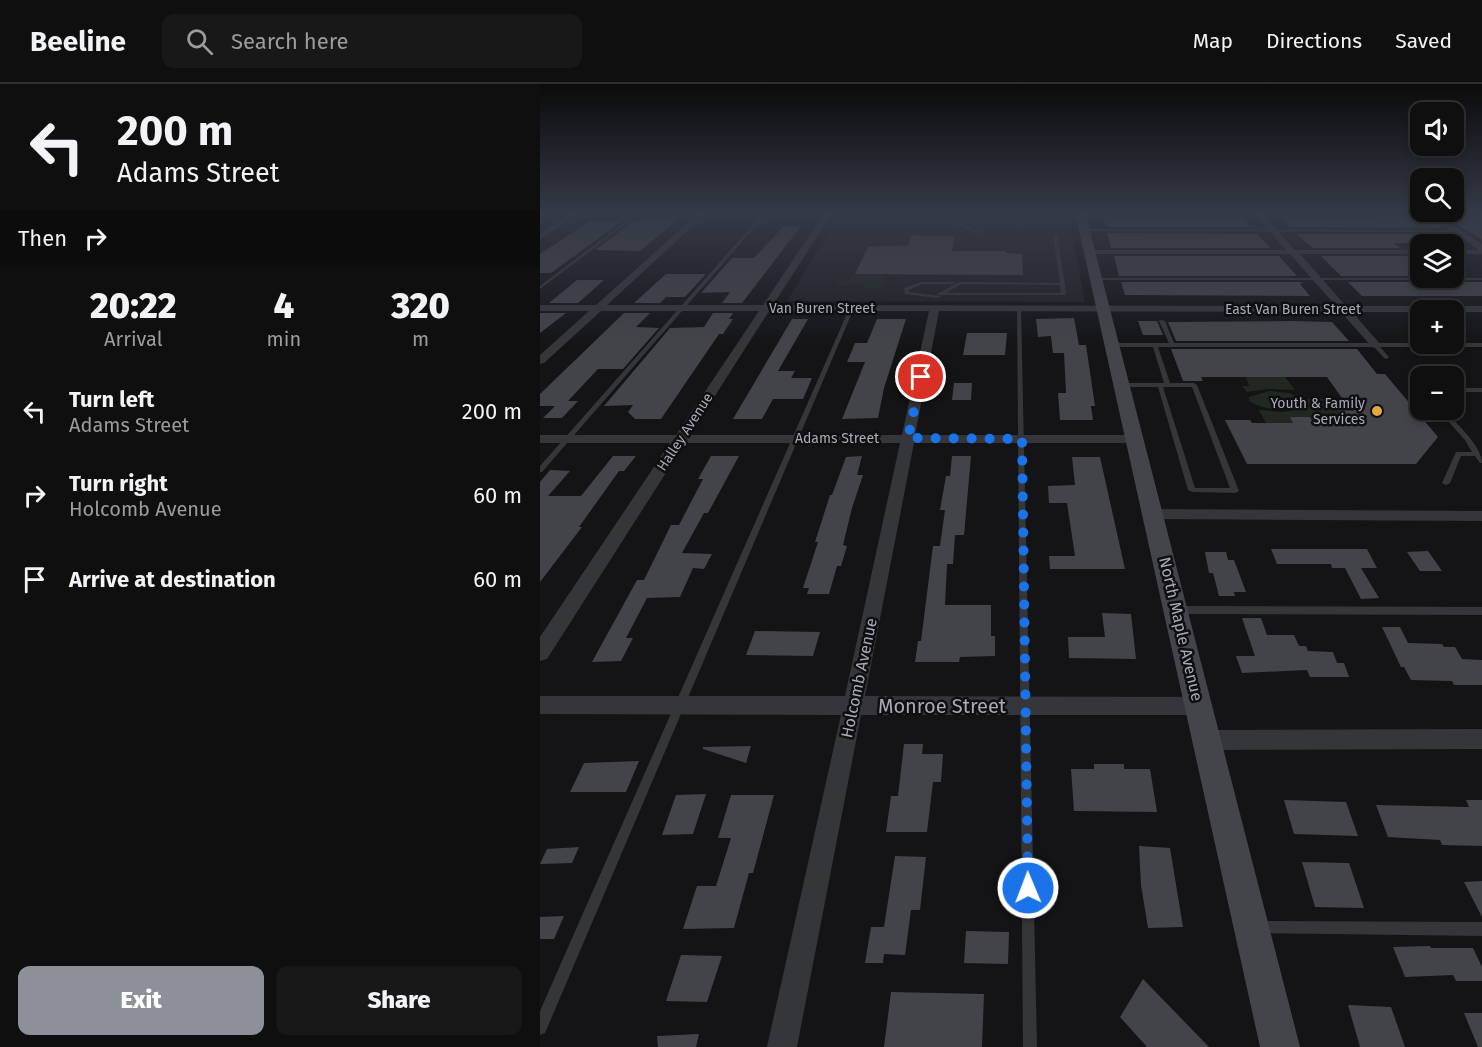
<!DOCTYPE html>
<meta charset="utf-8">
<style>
body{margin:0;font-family:"Fira Sans",sans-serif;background:#181819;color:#f1f3f6;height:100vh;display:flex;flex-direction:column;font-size:22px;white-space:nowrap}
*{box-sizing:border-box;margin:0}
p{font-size:20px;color:#9b9c9f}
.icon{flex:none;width:33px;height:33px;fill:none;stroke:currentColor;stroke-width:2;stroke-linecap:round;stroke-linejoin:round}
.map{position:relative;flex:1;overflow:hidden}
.sheet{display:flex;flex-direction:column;background:#0f0f10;width:540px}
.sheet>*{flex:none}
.top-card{background:#0f0f10;color:#f1f3f6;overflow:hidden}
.controls{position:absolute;left:870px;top:18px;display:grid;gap:12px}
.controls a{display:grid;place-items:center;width:54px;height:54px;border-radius:12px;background:#0f0f10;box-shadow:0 3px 9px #0003,0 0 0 2px #2f2f30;font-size:30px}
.pin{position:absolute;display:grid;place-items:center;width:51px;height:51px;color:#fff;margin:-26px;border:3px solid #fff;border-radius:50%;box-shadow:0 2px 6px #0007}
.me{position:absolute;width:66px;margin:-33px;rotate:359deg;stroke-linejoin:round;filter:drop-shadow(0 0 4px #0008)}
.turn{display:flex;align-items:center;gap:21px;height:126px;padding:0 18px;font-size:27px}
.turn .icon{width:78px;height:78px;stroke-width:2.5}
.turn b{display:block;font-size:42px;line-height:51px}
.then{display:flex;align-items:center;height:57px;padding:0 18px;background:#0003;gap:12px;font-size:22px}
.eta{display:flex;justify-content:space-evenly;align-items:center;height:102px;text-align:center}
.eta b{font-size:36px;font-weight:800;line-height:42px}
.action{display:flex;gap:12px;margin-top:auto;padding:12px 18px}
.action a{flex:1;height:69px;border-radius:12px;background:#8c9099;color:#fff;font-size:24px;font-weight:800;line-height:69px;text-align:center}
.action a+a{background:#181819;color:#f1f3f6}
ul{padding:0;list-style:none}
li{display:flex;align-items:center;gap:18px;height:84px;padding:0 18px}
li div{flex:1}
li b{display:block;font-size:22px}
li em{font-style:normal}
header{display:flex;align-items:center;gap:36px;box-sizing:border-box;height:84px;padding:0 30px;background:#0f0f10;border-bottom:2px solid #2f2f30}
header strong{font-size:28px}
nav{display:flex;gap:33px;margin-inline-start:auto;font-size:21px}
.search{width:420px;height:54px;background:#181819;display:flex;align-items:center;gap:15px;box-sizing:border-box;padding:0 21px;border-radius:12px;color:#9b9c9f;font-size:22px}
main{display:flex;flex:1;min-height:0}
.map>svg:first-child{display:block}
.built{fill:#202023}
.green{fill:#212821}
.building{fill:#434449}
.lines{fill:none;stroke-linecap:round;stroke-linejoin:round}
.lane{fill:#35363a;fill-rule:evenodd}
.street{fill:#35363a;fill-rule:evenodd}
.secondary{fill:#44454a;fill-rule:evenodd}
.route{stroke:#1a73e8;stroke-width:10;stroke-dasharray:0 18}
.poi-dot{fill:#e3a83f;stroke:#0f0f11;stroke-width:2}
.labels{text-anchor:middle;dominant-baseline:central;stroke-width:5;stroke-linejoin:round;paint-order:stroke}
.far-street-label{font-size:14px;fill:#a7abb5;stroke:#0f0f11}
.far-poi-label{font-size:14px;fill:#a7abb5;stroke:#0f0f11;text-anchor:end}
.street-label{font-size:16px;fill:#a7abb5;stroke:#0f0f11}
.near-street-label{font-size:20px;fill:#a7abb5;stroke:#0f0f11}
</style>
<header>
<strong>Beeline</strong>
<div class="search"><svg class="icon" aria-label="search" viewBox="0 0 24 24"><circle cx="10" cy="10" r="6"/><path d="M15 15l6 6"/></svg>Search here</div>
<nav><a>Map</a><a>Directions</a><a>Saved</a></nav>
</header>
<main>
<section class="sheet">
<div class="top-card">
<div class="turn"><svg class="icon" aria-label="left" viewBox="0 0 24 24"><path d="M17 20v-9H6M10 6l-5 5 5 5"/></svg><div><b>200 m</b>Adams Street</div></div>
<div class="then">Then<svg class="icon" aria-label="right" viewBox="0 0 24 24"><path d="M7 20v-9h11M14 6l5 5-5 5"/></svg></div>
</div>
<div class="eta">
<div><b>20:22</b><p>Arrival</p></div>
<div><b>4</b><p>min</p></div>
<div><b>320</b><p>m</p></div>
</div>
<ul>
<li><svg class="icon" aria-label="left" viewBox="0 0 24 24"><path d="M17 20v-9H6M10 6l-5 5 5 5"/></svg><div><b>Turn left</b><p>Adams Street</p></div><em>200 m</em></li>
<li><svg class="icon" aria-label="right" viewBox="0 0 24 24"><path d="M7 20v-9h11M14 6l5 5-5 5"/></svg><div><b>Turn right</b><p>Holcomb Avenue</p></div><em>60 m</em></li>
<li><svg class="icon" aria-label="arrive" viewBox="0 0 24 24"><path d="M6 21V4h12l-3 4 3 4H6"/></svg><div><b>Arrive at destination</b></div><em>60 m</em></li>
</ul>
<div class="action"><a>Exit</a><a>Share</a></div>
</section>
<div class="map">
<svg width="942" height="963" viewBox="0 0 942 963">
<rect width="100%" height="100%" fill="#141416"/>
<path class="built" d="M300,130H528L545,218L247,217Z"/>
<path class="green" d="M312,191H344L346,192L344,200C330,211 328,202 316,201C308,200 304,204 296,201L300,196H309Z
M706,293H745L755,306L727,305L707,308L702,302H709Z
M729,307L749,309L764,316L763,319C748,330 724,326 709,317V313Z
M767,315H790L792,320H797L800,324H797L811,340H774L770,333H750L753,339H726L719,326L744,328L765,323Z"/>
<path class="building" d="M942,130V156L904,132H924L927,134Z
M839,132H886L903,144L750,143L741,133L841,134Z
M109,133H141L100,167L55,166L94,137H104Z
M563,133H702L711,143H567Z
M50,137H82L11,189H0V170Z
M244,142H261L202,219H182L190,208L161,209L192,174H214Z
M567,149L717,150L731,164H571Z
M756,150H912L921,156H908L911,159H854L860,164H773Z
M371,151L415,152L412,167H466V169L482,170L483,191L315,190L328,163L368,161Z
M574,172H739L757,192H579Z
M781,172H871L880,180V192H801Z
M126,190H166L145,213H126L120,219H94Z
M37,196H64L38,219H9Z
M581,198H763L760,200L770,212L585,211Z
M808,198H942V212H822Z
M0,229H26L0,249Z
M84,229H110L96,243L119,244L83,285H58L28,317H38L22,334H3L15,322H0V310Z
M173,229H193L189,235H193L183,250H179L121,335H95L88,328L93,321L64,322L130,244L164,243Z
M534,234L539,261H546L555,322H551L553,336H520L518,309H526L524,269H513L511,252L498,253L496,235Z
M252,235H268L238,287H255L251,294H272L263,315H233L222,335H193Z
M337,235H366L344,304L338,334L302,335L325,278H307L315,259H327Z
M598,237H617L623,251H603Z
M752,237L792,238L809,257H636L628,238Z
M427,249H467L465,271H423Z
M631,265H817L837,290H845L898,353L876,380H707L685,336H710L712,339H753L750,333H770L774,340H807L797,324H809L787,293H661L663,297H643Z
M414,299H432L431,316H412Z
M73,372H96L84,387H79L39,443H42L0,498V398L10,386L30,387L8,412H41Z
M171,372H199L168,429H164L142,469L172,470L164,485L153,484L140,513L107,514L86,554H93L81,577L52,578L97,496H104L131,441H139L163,395H158Z
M322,372L317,391H323L312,424L303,461L307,462L301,482H297L289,510H267L269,504H263L278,458H275L290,411H292L306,373Z
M412,372H431L424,451H415L413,480H407L405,521H451V552H455V572L420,573L419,578H375L378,557H381L393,462H400L405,426H400L406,392H410Z
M532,373H560L585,485H510L509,472H535L527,419H509L508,402L535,401Z
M731,465H827L837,484H821L839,514L821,515L805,484H792L791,480H737Z
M888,467L902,487H880L867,468Z
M665,468H686L688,476H694L706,508H694L695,512H679L673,489H669Z
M562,529L591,530L596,575L529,574L528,553H565Z
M702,534H721L727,551H754L759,562H766L768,567L793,568L797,579H804L809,593H770L767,586L702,589L696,572H715Z
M842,543H860L868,559L902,560L904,563H915L922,575L942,576V601H914L912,597L871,596L864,583H861Z
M215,547L280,548L273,572L206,571Z
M364,660H383L382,670H403L401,698H393L387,748H346L351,712H358Z
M211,662L206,679L163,665V663Z
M99,677L86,708H30L44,679Z
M554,680H584V685H610L617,728L534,727L531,685H554Z
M166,710L153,750L122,751L136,711Z
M191,711H234L213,789H209L194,844L143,845L157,802H176L191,754H178Z
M744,716L806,718L818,752L754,750Z
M926,716H942V762L902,761L900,756L848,753L836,721L929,723Z
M599,762L630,764L643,843L608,844L601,801Z
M39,763L32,779L0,780L7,765Z
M355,772L386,773L380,826H371L365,871L344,870L343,879H325L331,843H344Z
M762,778L809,779L824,824L775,823Z
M942,797V833L924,798Z
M24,832L14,855H0V833Z
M426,847L469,848L468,880L424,879Z
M890,862L891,864H933L942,883V897H916L913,891L865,893L853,863Z
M141,871L182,872L167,918L126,917Z
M603,895L669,963H607L580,933Z
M351,908L444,910L442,963H344Z
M808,921L851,923L865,963H820Z
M924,929H942V963H938Z
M159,950L156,963H118L117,952Z"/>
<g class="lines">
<path class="lane" d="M98,128H102L0,205V202Z
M224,128H228L2,388H0V382Z
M412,128H416V137L443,150V152H441L413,139Z
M545,145L916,146L918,147L916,148L544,147Z
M515,150L517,151L525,200L526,211H399L397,210L420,198L520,199L513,151ZM421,200L520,201L521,209H406Z
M557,194H942V196H555V195Z
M382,198H413L415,199L413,200H383L368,206L369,208L400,212V213L398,214L365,210L364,204Z
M310,223L314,224L5,949L0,951V927Z
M477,223L481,224L497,963H483Z
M620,236L625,237L634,259H942V263H840L849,273L846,275L844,274L834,263H618L630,299H654L657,301L699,407L695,409L652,408L648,406L618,303H582L579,301L582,299H624L613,263H573L570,261L573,259H629L619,237ZM623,303H652L690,404H655Z
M914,304H942V308H914Z
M898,326H904C916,339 942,362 942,379H940L935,372H921L910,399L906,401L902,399L916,368H932L925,356Z
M637,522L942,523V531L637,530L634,529L633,526L634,523Z
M718,837L942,838V852L718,849L713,848L712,843L713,838Z"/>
<path class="street" d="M34,128H43L0,155V150Z
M160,128H168L67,221H223L285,128H293L233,221L796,222L750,170H550L546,168L550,166H746L713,128H721L755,166H880V170H760L806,222H942V228H812L841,261L836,264L832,263L801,228L399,227L375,351H595L602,355L595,359H374L325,612L659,613L666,615L669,622L666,629L659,631H321L257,963H227L301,631L0,630V612H305L360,359H145L7,575L0,577V553L130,359H0V351H136L219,227H61L4,279L0,280V271L49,227H0V221H56ZM229,227H389L362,351H150Z
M884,128H893L942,160V170H914V166H939Z
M614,425L942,427V437L614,435L609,434L606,430L609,426Z
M942,645V665L667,666L660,663L656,656L660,649L667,646Z"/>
<path class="secondary" d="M535,128H545L760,963H720Z"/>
</g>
<linearGradient id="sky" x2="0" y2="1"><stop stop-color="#0b0b0c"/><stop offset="0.49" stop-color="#343a47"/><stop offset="1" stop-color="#343a47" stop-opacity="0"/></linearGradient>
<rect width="942" height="263" fill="url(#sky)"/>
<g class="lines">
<path class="route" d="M381,293L368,354L482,355L488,804"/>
</g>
<circle class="poi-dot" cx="837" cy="327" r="6"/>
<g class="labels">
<g class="far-street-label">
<text x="282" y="224">Van Buren Street</text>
<text x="753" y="225">East Van Buren Street</text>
<text transform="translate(145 348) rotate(-57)">Halley Avenue</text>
<text x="297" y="354">Adams Street</text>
</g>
<g class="far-poi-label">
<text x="825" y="319">Youth &amp; Family<tspan x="825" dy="16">Services</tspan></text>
</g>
<g class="street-label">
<text transform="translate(641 545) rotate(77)">North Maple Avenue</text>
<text transform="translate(319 594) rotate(-78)">Holcomb Avenue</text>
</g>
<g class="near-street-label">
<text x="402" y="622">Monroe Street</text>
</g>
</g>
</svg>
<div class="controls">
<a><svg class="icon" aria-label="sound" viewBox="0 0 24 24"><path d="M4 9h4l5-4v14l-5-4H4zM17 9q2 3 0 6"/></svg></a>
<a><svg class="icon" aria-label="search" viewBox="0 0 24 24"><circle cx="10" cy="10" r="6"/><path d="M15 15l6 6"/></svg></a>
<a><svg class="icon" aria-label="layers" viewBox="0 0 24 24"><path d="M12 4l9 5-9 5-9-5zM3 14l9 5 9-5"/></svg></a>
<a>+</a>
<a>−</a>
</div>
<div class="pin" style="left:381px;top:293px;background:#d93025"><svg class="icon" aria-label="arrive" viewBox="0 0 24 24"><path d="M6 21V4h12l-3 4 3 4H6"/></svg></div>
<svg class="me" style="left:488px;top:804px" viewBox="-20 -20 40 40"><circle r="17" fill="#1a73e8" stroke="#fff" stroke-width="3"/><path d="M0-11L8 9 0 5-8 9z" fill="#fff"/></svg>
</div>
</main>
